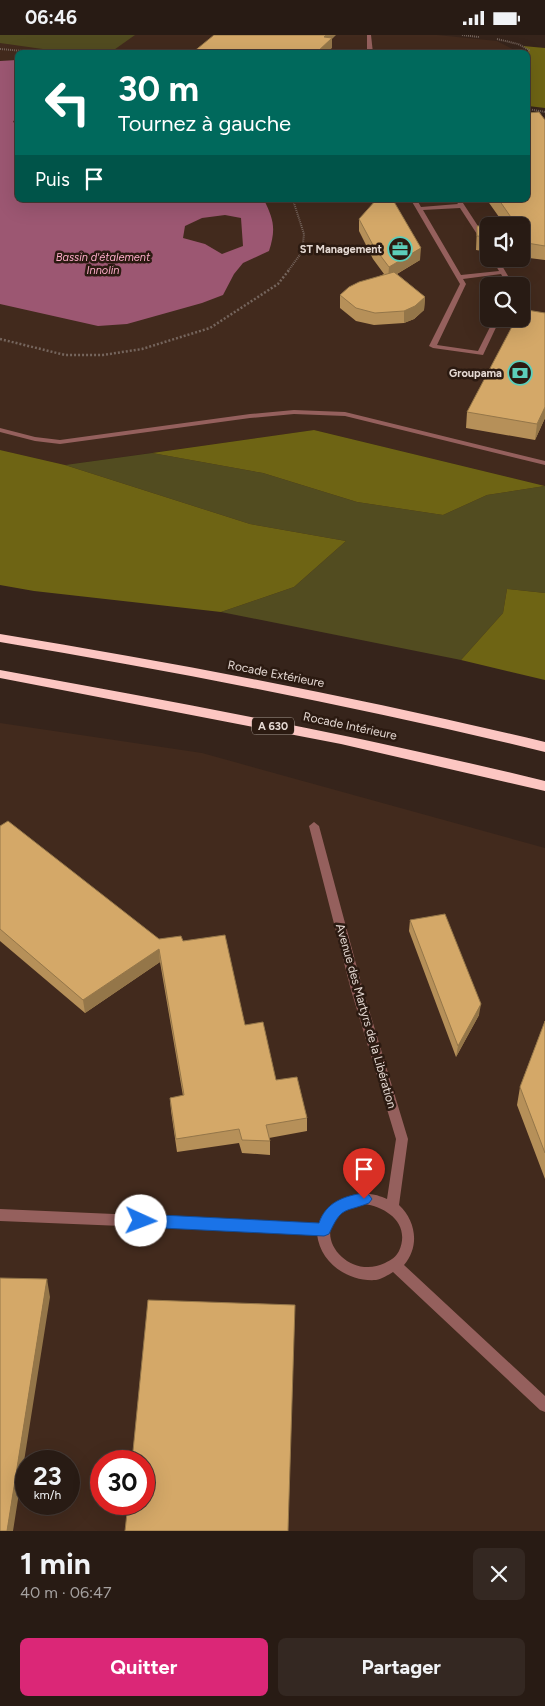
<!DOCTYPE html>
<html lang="fr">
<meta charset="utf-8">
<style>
body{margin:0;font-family:Figtree,sans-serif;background:#342822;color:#f1f3f6;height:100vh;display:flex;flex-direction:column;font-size:19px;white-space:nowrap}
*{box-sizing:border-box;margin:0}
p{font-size:16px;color:#a5a1a0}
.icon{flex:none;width:28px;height:28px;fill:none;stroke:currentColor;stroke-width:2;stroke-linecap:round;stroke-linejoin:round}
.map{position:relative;height:1496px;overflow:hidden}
.side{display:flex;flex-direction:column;background:#281b14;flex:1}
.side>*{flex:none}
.guide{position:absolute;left:15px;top:15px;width:515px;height:152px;border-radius:8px;box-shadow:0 5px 20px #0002,0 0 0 1px #443934;background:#00695c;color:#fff;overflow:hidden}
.controls{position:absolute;left:480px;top:182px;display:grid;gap:10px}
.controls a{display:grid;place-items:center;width:50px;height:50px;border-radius:8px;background:#281b14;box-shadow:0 5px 20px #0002,0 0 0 1px #443934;font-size:25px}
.speed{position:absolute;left:15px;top:1415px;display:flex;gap:10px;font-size:25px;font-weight:700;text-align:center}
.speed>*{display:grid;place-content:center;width:65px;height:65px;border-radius:50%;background:#281b14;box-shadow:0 5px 20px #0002,0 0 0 1px #443934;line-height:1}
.speed small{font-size:12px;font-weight:400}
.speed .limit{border:8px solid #d22;background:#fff;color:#111}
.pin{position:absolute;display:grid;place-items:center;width:42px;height:42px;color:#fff;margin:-51px -21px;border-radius:50% 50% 50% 0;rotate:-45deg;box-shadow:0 0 5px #0007}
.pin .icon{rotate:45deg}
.me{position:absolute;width:55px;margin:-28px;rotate:92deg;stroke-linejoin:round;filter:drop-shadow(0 0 4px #0008)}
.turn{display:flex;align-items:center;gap:18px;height:105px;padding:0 20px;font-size:22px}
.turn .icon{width:65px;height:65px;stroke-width:2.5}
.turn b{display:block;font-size:35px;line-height:42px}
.then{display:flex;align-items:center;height:48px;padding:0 20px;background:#0003;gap:10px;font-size:19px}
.round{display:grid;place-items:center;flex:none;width:52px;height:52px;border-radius:8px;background:#342822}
.head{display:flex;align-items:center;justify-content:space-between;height:85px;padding:0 20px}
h1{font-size:30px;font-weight:700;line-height:38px}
.button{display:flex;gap:10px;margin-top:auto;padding:10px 20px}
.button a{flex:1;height:58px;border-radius:8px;background:#db2777;color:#fff;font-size:20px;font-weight:700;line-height:58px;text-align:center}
.button a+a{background:#342822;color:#f1f3f6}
.status{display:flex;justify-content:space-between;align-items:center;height:35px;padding:0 25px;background:#281b14;direction:ltr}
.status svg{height:14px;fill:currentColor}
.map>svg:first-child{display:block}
.built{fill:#422a1d;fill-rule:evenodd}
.green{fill:#524c20}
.forest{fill:#6e6414}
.water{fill:#9c5772;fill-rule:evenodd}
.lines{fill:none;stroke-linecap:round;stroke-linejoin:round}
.path-far1{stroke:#75655d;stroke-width:2;stroke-dasharray:1 1;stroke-linecap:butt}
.path{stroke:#75655d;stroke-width:2.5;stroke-dasharray:2 2;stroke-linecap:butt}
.service{fill:#95605d;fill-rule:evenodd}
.minor{fill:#95605d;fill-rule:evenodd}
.motorway{fill:#fcc6c2;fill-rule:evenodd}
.wall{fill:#b69059}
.shaded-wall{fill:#947649}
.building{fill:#d4a868;stroke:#947649}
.route{fill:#1a73e8;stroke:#114b97}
.labels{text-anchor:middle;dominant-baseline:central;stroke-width:5;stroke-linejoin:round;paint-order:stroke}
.far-poi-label{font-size:11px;font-weight:bold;fill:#e5d9d3;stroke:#2b1a11;text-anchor:end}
.far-water-label{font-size:11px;font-style:italic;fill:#feadca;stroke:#2b1a11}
.shield{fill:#2b1a11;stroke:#ada099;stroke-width:1}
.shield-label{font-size:11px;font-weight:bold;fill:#e5d9d3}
.street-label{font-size:12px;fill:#e5d9d3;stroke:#2b1a11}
</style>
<div class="status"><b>06:46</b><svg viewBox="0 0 49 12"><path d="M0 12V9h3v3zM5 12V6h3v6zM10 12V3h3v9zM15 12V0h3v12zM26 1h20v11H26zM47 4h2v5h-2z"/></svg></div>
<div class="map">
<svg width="545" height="1496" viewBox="0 0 545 1496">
<rect width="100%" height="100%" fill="#36241b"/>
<path class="built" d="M0,0H437L497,6L518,17L18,18V165H528V79L545,82V451L314,395L65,430L0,415ZM489,191H521V224H489ZM489,251H521V284H489Z
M0,688L202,718L545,813V1496H0ZM26,1426H69V1469H26ZM101,1426H144V1469H101Z"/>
<path class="green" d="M0,0H135L111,17H64L0,8Z
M152,418L263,438L357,467L443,480L487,460L545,451V558L507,554L503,578L461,625L221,577L294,552L346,506L250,489L65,430Z"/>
<path class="forest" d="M523,11L545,13V73L528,71V15Z
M314,395L545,451L487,460L443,480L357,467L263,438L152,418Z
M0,415L65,430L250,489L346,506L294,552L221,577L34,556L0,550Z
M507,554L545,558V645L461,625L503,578Z"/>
<path class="water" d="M17,25V80L13,87L17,89L18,165H264C274,185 276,194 269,216L243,228L234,239L223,260L202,268L127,289L98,291L0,269V26ZM225,180L241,183L243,211L222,219L205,209L183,203L185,191L202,183Z"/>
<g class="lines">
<path class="path-far1" d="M462,0L479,2
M497,4L518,9L529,15L528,18
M0,14L46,18
M528,74L545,77
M288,236L302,217L304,199L293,165"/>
<path class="path" d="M0,304L65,320H103L142,314L210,293L278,249L289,235"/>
<path class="service" d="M367,0H371L373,18H367Z
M487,15L490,18H484L485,16Z
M411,165H417L421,172L458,169L455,165H461L489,208V215L486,213L460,173L423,175L461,240L499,236L492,224H498L514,251H508L501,239L463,244L466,249L437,310L478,316L494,284H500L483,320L433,313L429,311L460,249Z"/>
<path class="minor" d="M294,375L345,377L545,426V430L345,381L294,379L250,383L60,409L35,406L0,397V393L35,402L60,405L250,379Z
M314,787L319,791L363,955L408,1104L399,1170C416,1186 420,1211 404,1230L545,1361V1377L540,1375L393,1237C388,1240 382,1244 376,1245C348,1247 320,1228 317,1199L0,1186V1174L319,1188C324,1171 347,1161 363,1159C371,1158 380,1161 387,1164L396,1104L351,955L309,791ZM364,1169C387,1172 411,1189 399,1216C396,1222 391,1225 385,1228C349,1246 310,1200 342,1177C348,1173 357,1172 364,1169Z"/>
<path class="motorway" d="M0,599C183,629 365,664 545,707V717C365,673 183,638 0,607Z
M0,635C182,668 365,702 545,746V756L341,709L0,643Z"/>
</g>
<path class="wall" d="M545,85V225L521,222V191H490V190L504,189L487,165H528Z
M359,184L420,225L397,239L425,262L424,275L414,284L404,288L374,290L356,286L340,273V260L384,239L373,224L359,196Z
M477,191L486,200L489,201V217L476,215Z
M545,278V383L535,405L466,393L467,377Z
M0,791L159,904L183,906L245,990L276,1045L307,1083V1096L269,1103L270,1106V1120L242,1118L239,1108L177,1117L171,1076L170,1063L183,1061L160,927L85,978L0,906Z
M410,885L479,980L456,1022L409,896Z
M545,986V1144L517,1070L520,1052Z"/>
<path class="shaded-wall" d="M326,0H336L332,4V13L326,18H316L324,2Z
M421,213L420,225L388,244L389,232Z
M425,262L424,275L414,284L404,288V276Z
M545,372V383L535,405L537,389Z
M159,914L160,927L85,978L83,965Z
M481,969L479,980L456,1022L458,1011Z
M47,1244L50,1262L13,1496H7Z"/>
<path class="building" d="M214,0H326L324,2L332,3L316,18H192Z
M539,77L545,85V211L521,207V191H491L490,190L515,188L499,165H528V78Z
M376,165H393L421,213L389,232L374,212L359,184Z
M477,191H480L486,200L489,201V202L477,201Z
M394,237L425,262L415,271L404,276L375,278L356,273L340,260L349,252L359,247Z
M521,274L545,278V372L537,389L467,377L516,284H521Z
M8,786L159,904L181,901L183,906L225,900L245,990L263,987L276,1045L297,1042L307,1083L266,1090L270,1106L242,1105L239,1094L176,1104L170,1063L184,1060L159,914L83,965L0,894V791Z
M445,879L481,969L458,1011L410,885Z
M545,986V1118L520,1052Z
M0,1243L47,1244L7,1496H0Z
M148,1265L295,1270L288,1496H125L128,1469H144V1426H132Z"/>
<path class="route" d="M364,1158L369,1160L372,1164L369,1168C343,1178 342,1171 329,1199L324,1201L141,1192L136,1190L134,1186L136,1181L141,1179L319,1188C326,1167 344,1161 364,1158Z"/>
<defs>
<g id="office-ring" transform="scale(1.25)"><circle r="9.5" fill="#2b1a11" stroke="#5cceba" stroke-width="1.5"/><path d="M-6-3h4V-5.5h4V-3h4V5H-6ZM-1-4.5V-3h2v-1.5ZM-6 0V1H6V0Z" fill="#5cceba"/></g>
<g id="bank-ring" transform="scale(1.25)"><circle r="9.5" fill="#2b1a11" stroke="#5cceba" stroke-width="1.5"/><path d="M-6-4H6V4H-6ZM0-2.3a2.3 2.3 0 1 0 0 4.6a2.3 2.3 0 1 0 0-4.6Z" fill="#5cceba"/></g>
</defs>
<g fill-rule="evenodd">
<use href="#office-ring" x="400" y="214"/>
<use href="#bank-ring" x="520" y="338"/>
</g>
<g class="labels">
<g class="far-poi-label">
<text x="382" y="214">ST Management</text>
<text x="502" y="338">Groupama</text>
</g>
<g class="far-water-label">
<text x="103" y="222">Bassin d'étalement<tspan x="103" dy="13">Innolin</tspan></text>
</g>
<rect class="shield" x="252" y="682.5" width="42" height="17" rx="4"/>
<g class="shield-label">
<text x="273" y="691">A 630</text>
</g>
<g class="street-label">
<text transform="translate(276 639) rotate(11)">Rocade Extérieure</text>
<text transform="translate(350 691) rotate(12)">Rocade Intérieure</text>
<text transform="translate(366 981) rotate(74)">Avenue des Martyrs de la Libération</text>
</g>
</g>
</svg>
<div class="controls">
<a><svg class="icon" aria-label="sound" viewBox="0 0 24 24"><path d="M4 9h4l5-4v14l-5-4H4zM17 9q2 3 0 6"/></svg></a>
<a><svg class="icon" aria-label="search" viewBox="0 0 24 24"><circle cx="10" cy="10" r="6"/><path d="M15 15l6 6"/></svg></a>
</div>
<div class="speed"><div>23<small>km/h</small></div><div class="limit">30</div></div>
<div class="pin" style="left:364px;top:1164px;background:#d93025"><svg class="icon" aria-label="arrive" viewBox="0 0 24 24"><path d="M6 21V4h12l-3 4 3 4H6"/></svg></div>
<svg class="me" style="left:141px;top:1186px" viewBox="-20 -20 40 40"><circle r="19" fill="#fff"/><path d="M0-13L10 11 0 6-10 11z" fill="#1a73e8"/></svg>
<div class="guide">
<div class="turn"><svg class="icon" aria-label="left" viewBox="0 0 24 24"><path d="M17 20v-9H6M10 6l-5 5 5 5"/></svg><div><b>30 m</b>Tournez à gauche</div></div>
<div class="then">Puis<svg class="icon" aria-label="arrive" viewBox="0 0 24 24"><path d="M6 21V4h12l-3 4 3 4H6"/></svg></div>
</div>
</div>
<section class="side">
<div class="head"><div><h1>1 min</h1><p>40 m · 06:47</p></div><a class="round"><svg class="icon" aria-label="close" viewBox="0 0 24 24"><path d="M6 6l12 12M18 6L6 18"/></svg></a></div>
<div class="button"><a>Quitter</a><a>Partager</a></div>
</section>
